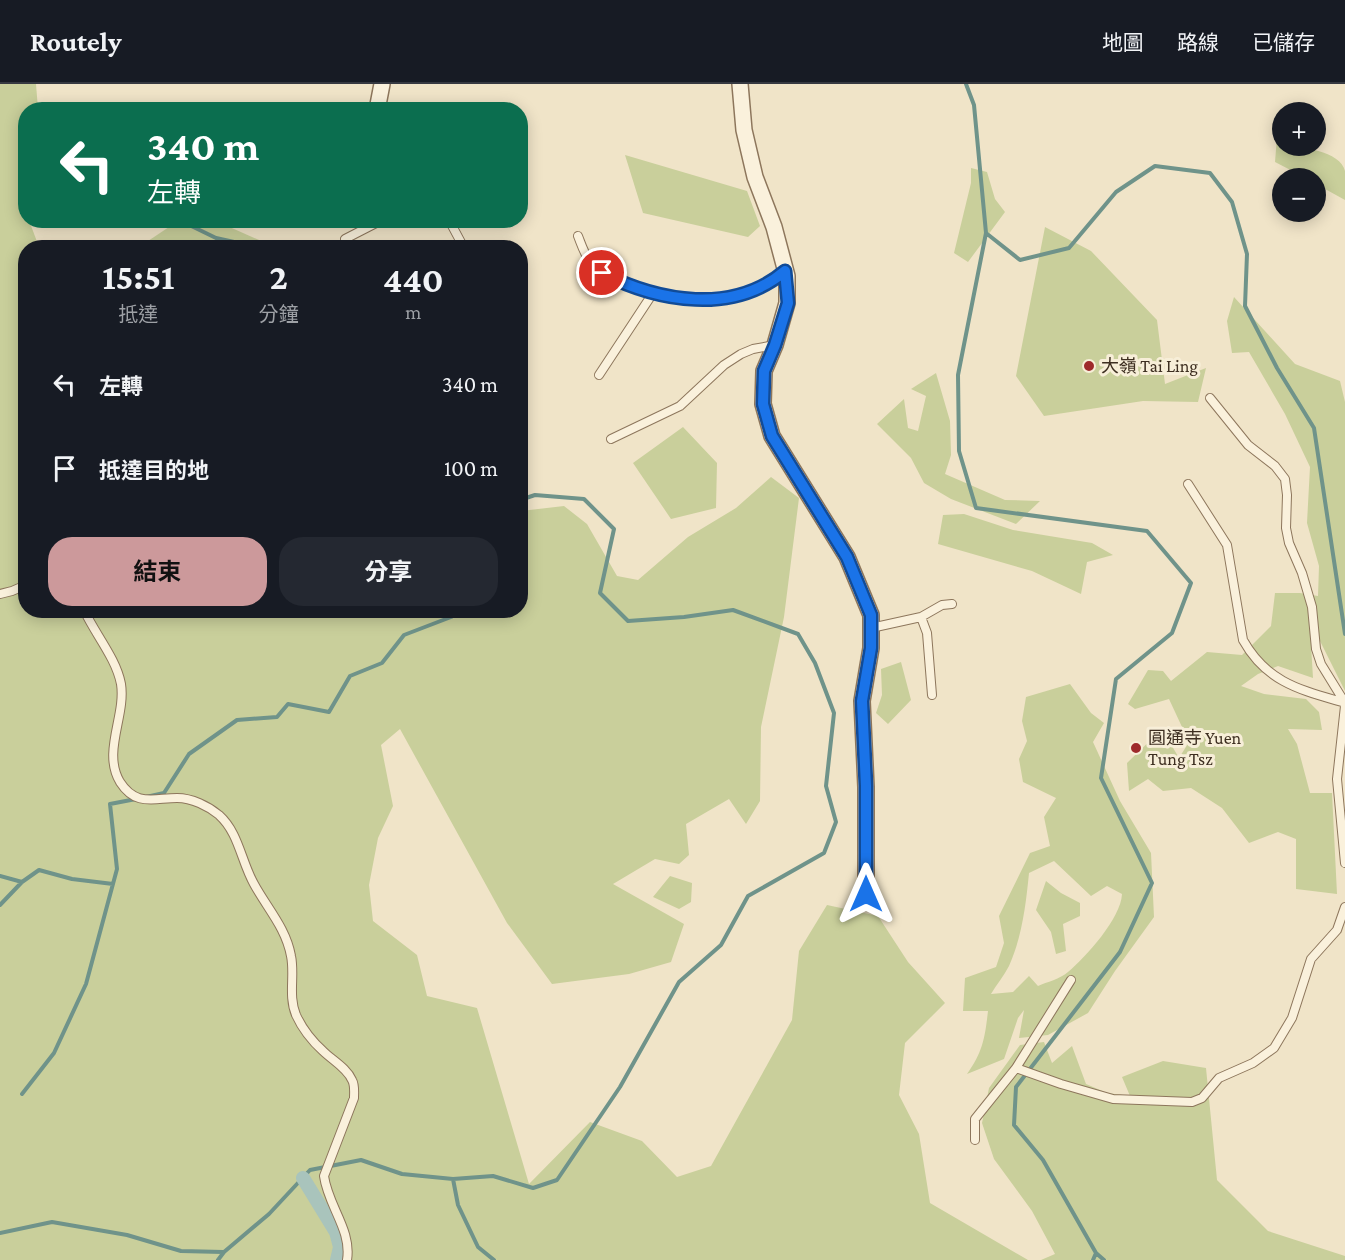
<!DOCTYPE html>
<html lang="zh-TW">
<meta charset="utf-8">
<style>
body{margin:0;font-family:"Crimson Pro","Noto Sans TC",serif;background:#242831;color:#f1f3f6;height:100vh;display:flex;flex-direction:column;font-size:22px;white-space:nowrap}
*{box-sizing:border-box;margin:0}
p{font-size:20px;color:#9ea1a6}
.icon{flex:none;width:33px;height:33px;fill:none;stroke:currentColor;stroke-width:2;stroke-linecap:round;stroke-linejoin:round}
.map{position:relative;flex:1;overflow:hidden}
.drawer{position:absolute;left:18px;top:156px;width:510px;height:378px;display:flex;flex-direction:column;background:#171b24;border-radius:24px;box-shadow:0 3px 15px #0003}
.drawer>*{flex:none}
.banner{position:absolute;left:18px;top:18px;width:510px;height:126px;border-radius:24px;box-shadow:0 3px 15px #0003;background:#0b6e4f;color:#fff;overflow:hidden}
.fabs{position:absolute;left:1272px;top:18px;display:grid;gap:12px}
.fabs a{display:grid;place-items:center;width:54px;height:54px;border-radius:50%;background:#171b24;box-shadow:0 3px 15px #0003;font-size:30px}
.pin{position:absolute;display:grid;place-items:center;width:51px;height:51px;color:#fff;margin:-26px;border:3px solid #fff;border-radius:50%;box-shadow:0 2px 6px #0007}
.me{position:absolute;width:66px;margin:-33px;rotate:0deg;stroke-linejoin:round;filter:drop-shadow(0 0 4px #0008)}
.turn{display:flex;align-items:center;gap:21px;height:126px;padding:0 30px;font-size:27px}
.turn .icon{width:78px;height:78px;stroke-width:2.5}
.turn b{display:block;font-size:42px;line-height:51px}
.eta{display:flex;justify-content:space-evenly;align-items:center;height:102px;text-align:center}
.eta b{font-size:36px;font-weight:700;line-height:42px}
.primary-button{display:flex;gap:12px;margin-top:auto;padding:12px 30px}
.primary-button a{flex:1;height:69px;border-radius:24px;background:#cc999b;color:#111;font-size:24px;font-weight:700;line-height:69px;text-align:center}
.primary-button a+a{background:#242831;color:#f1f3f6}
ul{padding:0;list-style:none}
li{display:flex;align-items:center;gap:18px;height:84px;padding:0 30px}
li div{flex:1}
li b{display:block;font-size:22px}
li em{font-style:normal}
header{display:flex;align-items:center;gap:36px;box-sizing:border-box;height:84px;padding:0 30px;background:#171b24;border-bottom:2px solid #363941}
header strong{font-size:28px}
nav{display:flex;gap:33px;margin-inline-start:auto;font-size:21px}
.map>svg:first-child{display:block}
.green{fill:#c9cf9b;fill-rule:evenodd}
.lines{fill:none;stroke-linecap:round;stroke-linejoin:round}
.stream{stroke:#6f938a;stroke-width:4}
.canal{stroke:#a9c4bc;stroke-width:14}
.service-casing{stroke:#8d765c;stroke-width:10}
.minor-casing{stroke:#8d765c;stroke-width:18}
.service{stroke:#faf1dc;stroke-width:8}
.minor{stroke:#faf1dc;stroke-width:15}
.route-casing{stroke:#114b97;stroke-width:15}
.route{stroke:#1a73e8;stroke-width:10}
.poi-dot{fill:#9e2a2b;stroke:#f7eed8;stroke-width:2}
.labels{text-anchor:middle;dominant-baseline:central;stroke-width:6;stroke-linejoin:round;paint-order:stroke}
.poi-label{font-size:18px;fill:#3d2e20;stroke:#f7eed8;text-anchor:start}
</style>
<header>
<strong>Routely</strong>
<nav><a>地圖</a><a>路線</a><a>已儲存</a></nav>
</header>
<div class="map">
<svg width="1345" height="1176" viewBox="0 0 1345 1176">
<rect width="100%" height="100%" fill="#f0e4c8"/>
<path class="green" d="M0,0H36L38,25L26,26V136L32,137L30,139L39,163L26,164V526H520L521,427L564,422L587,440L617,492L638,496L688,453L736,424L771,393L799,414L784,533L761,643L760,717L746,740L729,715L686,740L689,771L679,780L655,775L613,800L684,840L671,878L629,890L552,900L507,839L400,645L381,661L393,722L378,754L369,801L373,837L417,871L427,912L477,924L529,1100L590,1038L642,1057L677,1093L711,1082L792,936L799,867L827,821L878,832L908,878L945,919L905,959L899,1011L919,1050L930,1119L1028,1176H0Z
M1277,53L1282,55V62C1299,62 1341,67 1345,87C1345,96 1345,106 1345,116L1316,100V94H1306L1275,78Z
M625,71L747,107L760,142L748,153L643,129Z
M971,84L987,88L995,115L1005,128L968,178L954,169L971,99Z
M216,137L275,163H139L175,139Z
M1045,143L1091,167L1157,236L1165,300L1206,284L1198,318L1143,317L1044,332L1016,292Z
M1234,213L1295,280L1340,297L1345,318V607L1319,555L1311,561L1313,594L1278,582L1258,590L1241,602L1264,610L1306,615L1319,628L1322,646L1288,645L1297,660L1310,709H1332L1337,810L1296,805V755L1278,748L1249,759L1222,724L1191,704L1163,707L1148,695L1129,707L1127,679L1162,645L1179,674L1189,658L1169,615L1135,625L1128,620L1148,586L1163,587L1171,597L1207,568L1242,571L1271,542L1275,509H1300L1318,512L1319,482L1307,439L1310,383L1285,330L1249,268L1232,269L1227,237Z
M936,289L950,337L951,371L945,390L1005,416L1040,417L1016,440L951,415L924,399L911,374L877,340L904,315L908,344L918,347L926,312L911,305Z
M683,343L717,379L716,424L671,435L633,379Z
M964,430L1013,446L1092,459L1113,471L1087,478L1081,510L1032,487L938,460L943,431Z
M901,578L911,616L888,640L876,629L882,611L881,585Z
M1070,600L1091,629L1104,639L1093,658L1120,717L1151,769L1154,833L1115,887L1088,929L1048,951L1019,954L1024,926L1018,934L1004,975L967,990C983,968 985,953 988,927H963L965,894L996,883L1004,859L999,832L1030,769L1050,762L1044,733L1056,714L1023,698L1019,675L1027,657L1022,637L1026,613ZM1054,777L1091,812L1107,802L1122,810C1121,834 1086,873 1068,888C1060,895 1047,898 1038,902L1029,892L1013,908L991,910C996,901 1004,892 1009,882C1022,853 1026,820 1029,789Z
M670,792L692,799L691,818L679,825L653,813Z
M1046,797L1061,809L1080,819V832L1063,840L1066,867L1056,870L1051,848L1036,826Z
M1044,958L1052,979L1072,962L1086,1000L1107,1009L1130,1012L1122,993L1163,977L1206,984L1217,1096L1268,1147L1345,1172V1176H1041L1055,1170L1032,1127L994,1075L982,1039L989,1004L1020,961Z"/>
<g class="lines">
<path class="stream" d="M966,0L974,21L986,149L1020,176L1069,164L1116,108L1155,82L1210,89L1232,118L1247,170L1245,222L1277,284L1314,344L1345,550
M179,136L216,154L261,164
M986,149L958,291L959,367L976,424L1147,447L1191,499L1172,549L1116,595L1101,694L1152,799L1120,868L1016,1003L1014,1041L1043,1076L1096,1169L1093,1176
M146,713L164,709L189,670L237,636L277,633L288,620L329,628L350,592L382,579L404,551L451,533L461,526
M0,792L22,798
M0,821L22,798L39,786L72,795L113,800
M22,1010L54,969L86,900L117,785L110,720L136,715
M453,1095L458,1121L478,1163L494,1176
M0,1149L52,1138L127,1151L181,1167L223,1168
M1096,1169L1104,1176
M218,1176L224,1168L269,1130L310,1086L361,1076L402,1090L453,1095L493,1092L533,1104L557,1096L620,1003L679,898L721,861L748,812L824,769L836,738L826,702L834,629L815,579L798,550L733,526L684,533L628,537L600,509L614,445L584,415L535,411L520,416"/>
<path class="canal" d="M303,1094L336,1148L340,1163L337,1176"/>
<g class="service-casing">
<path id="service" d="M449,136L464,164
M578,152C582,162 585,173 593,181C621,210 699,221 737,212C756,208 771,199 785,187
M349,164L345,155L382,136
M599,291L653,209
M1210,314L1248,361L1275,382L1285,395L1287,411L1286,444L1289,459L1302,489L1312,523L1316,565L1321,580L1345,619
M611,355L680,322L724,281L741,270L753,265L775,261
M1188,400L1227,461L1243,556C1267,599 1301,606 1345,619
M0,510L12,507L26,501
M84,526C95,550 116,574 121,600C126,632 102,668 120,698C136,723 154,714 177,714C192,714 208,722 219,731C239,749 241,777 254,800C267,824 286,844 291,872C295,891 288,912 296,931C302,944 313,958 323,967C332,976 347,984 352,996C355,1001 354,1008 354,1014L324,1092C328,1122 352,1146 347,1176
M921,533L927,549L932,611
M871,544L921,533L942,521L952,520
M1345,622L1337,695L1345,779
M1071,896L1016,984L1061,1000L1113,1015L1192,1018L1202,1014L1219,994L1253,979L1274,964L1292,934L1311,875L1337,846L1345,823
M975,1056V1035L1016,984"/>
</g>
<g class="minor-casing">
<path id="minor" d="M740,0L744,46L755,93L774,143L787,192V219L775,261L764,287L763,320L772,352L847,473L871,531V564L862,617L866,703V810
M377,26L382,0"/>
</g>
<use href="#service" class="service"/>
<use href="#minor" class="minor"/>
</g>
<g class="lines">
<g class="route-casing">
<path id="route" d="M602,189C659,218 733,231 785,187L788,219L775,261L764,287L763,320L772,352L847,473L871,531V564L862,617L866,702V810"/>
</g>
<use href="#route" class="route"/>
</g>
<g class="poi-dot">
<circle cx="1089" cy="282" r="6"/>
<circle cx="1136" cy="664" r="6"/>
</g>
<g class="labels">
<g class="poi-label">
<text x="1101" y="282">大嶺 Tai Ling</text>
<text x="1148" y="654">圓通寺 Yuen<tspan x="1148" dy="21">Tung Tsz</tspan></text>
</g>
</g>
</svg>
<div class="fabs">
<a>+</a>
<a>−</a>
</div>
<div class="pin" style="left:602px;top:189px;background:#d93025"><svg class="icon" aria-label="arrive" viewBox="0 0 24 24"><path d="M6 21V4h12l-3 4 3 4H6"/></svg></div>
<svg class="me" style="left:866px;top:810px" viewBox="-20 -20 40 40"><path d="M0-17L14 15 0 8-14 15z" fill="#1a73e8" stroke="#fff" stroke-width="4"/></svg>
<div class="banner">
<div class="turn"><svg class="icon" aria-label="left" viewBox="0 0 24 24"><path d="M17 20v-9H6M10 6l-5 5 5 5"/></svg><div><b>340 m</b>左轉</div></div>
</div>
<section class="drawer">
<div class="eta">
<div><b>15:51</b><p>抵達</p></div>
<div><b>2</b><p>分鐘</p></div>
<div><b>440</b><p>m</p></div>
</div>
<ul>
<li><svg class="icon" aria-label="left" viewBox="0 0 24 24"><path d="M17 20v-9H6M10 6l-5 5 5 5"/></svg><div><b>左轉</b></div><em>340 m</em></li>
<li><svg class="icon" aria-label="arrive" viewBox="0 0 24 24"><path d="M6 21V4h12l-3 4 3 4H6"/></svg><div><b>抵達目的地</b></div><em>100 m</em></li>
</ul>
<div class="primary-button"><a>結束</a><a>分享</a></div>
</section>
</div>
